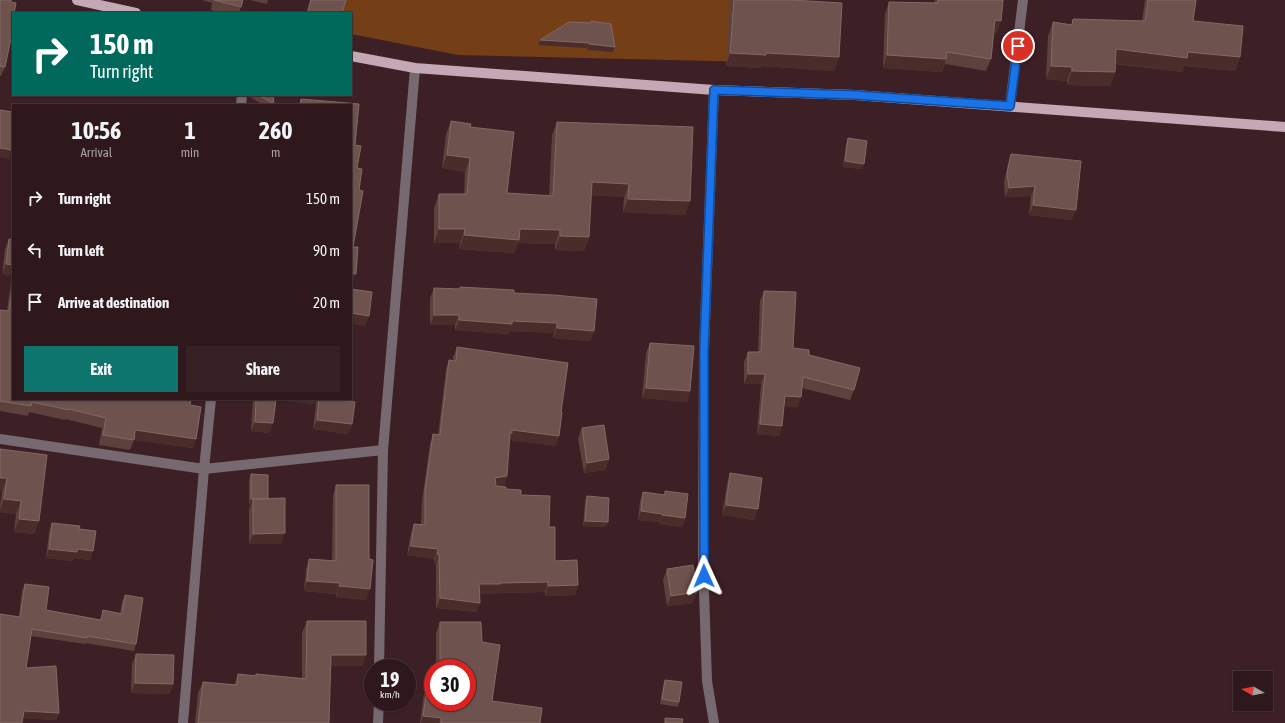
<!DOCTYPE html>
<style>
body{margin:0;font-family:"Asap Condensed",sans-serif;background:#362125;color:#f1f3f6;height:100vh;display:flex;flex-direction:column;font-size:15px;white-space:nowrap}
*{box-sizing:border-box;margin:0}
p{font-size:13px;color:#a7a0a3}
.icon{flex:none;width:22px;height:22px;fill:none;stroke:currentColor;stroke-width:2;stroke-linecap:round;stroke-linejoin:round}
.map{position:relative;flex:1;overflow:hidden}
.details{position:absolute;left:12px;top:104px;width:340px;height:296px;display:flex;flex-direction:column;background:#2e181c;border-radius:0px;box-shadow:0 1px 3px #0004,0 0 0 1px #49373b}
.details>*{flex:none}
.top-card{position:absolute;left:12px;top:12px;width:340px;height:84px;border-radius:0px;box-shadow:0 1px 3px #0004,0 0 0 1px #49373b;background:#00695c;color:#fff;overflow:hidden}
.needle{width:26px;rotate:279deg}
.controls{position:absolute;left:1233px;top:671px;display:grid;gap:8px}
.controls a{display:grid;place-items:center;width:40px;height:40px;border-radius:0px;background:#2e181c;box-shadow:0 1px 3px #0004,0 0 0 1px #49373b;font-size:20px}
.speed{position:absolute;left:364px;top:659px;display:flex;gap:8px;font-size:20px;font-weight:700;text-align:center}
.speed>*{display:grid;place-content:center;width:52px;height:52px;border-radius:50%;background:#2e181c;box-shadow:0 1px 3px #0004,0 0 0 1px #49373b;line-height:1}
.speed small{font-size:10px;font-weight:400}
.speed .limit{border:6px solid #d22;background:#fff;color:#111}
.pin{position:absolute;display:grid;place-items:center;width:34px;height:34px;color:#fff;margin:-17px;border:2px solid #fff;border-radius:50%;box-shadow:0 1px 4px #0007}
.me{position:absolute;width:44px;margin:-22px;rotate:359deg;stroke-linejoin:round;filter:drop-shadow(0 0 3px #0008)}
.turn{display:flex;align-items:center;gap:14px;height:84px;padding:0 12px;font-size:18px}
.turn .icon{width:52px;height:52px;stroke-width:2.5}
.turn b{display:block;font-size:28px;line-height:34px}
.eta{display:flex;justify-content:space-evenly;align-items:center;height:68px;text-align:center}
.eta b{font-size:24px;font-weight:700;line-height:28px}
.primary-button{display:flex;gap:8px;margin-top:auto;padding:8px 12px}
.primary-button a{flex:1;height:46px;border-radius:0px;background:#0f766e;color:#fff;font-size:16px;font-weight:700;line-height:46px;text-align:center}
.primary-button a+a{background:#362125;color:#f1f3f6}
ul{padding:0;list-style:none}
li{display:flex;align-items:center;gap:12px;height:52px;padding:0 12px}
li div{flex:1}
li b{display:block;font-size:15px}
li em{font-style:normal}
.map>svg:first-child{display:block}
.green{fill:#743e17}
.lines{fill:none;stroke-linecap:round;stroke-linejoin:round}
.minor{stroke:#776970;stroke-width:10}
.major{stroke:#c5a8b6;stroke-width:10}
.wall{fill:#5d413c}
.shaded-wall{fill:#4a2d2b}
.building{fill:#6e524d;stroke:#836865}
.route-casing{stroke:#114b97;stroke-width:10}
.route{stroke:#1a73e8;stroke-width:7}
</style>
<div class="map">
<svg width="1285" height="723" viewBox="0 0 1285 723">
<rect width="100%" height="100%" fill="#3d2025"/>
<path class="green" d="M331,0H765L757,62L458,55L351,34V13H337Z"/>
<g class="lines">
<path class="minor" d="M241,105L242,95
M1010,106L1023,0
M0,439L204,469L383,450
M379,668L383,450L415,68
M183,723L204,469L211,399
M378,723L379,702
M714,723L707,681L703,561L704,349L714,90"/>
<path class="major" d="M77,0L136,13
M351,56L415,68L714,90L855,95L1285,127"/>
</g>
<path class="wall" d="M0,0L11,2L13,13L5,67L1,76H0Z
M202,0H243L239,13H222L211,10L212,3Z
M250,0H268L267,4Z
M310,0H346L342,13H306Z
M730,0H792L839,57L834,71L762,66L761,68L726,66Z
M935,0H1003L997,33L993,32L991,59L986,71L945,64L942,72L883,68L885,14L889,2L934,3Z
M1145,0H1196L1193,21L1240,57L1235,71L1184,66L1182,72L1115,64V72L1110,86L1067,85V81L1046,79L1048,36L1053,22L1071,25L1073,19L1142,21Z
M248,95H273L274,105H264L248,96Z
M451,121L470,127L507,193L549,196L552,135L557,122L685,215L623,212L624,197L591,195L589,237L584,251L555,250V244L518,243L514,253L459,249L460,243H434V208L439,194H464L465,172L442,168L446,134Z
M848,138L862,169L843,167L846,144Z
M1011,154L1072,220L1029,215L1031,196L1005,197L1004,182L1008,164Z
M9,239L13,240V399L190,405L193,448L134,440L130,450L99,445L102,428L65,419V420L29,412L28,416L0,411V310L7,311L12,275L2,274L5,249Z
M460,287L514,293L594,331L590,341L553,338L554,333L510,331L509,334L455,330V325H430V298L434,288L460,289Z
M764,291L793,348L809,355L854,390L850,400L802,388L798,407L784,406L779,436L757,434L761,384H744V362L748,352H758L760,301Z
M650,343L690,391L687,402L642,398L646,353Z
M457,347L556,446L509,440L507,476L504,486H499L521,495L549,527L555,561L578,585L575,595L545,596V592L497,593L496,594H480V603L476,612L436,608V564L434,563V559L407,555L411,533L414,524H421L422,501L430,444L433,434L438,435L446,369L449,360H453V357Z
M253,399H337L352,424L348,434L313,429L316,404L276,400L273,423L269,433L251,431Z
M582,428L609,459L605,470L584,473L578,439Z
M0,449L39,521L34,534L14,532L16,514L0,512V507L2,491Z
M730,473L754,520L722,515L727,484Z
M251,474L268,499L281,544H249V509L251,505H249V480Z
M336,485L366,600L336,597V594L304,591L306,569L309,559L332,561L333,495Z
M665,491L685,518L682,527L659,524V522L638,520L640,501L643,492L664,495Z
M587,496L606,527L583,526L585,501Z
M52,523L79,529L90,560L74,558L73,561L46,558L49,532Z
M667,569L693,603L667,606L663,580Z
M25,584L46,610L100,620L103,610L120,613L122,602L125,595L136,644L134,651L85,643V644L31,636L26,668L59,713L56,720L23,718L19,617L22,590Z
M307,621L366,655L362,666H330L329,723H195L198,693L203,682L234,685L238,674L255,676L256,674L302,678V633Z
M440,622L482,642L492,701L540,723H420L424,693L428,682L433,702L467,668H436V633Z
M136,654L173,684L169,694L131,693L132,664Z
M665,680L679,702L678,707L660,704L663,685Z"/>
<path class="shaded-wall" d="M995,20L1001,21L997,33L990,32Z
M540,40L589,43L587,48L538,45Z
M589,44L615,47L613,52L587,50Z
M1116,49L1188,52L1240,57L1235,71L1184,66L1182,72L1111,63Z
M730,53H766L839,57L834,71L762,66L761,68L726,66Z
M887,55L946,59L942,72L883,68Z
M1051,66L1072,67L1067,81L1046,79Z
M1072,71L1115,72L1110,86L1067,85Z
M0,148L12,150L9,159L0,157Z
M447,155L470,158L465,172L442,168Z
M845,161L864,164L862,169L843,167Z
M592,182L629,184L624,197L587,195Z
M1035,186L1031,196L1005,197L1009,188Z
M628,199L690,201L685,215L623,212Z
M1033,205L1076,210L1072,220L1029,215Z
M439,229H465L460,243H434Z
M520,229L560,230L555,244L518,243L514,253L459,249L464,235Z
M560,236L589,237L584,251L555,250Z
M6,264L13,265V273L12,275L2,274Z
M351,273L356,274L351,285Z
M351,313L369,316L365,326L351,324Z
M434,315H459L455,325H430Z
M459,320L512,321L557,323L554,333L510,331L509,334L455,330Z
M557,328L594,331L590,341L553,338Z
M748,374H765L761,384H744Z
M646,388L690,391L687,402L642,398Z
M785,396L801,397L798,407L781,406Z
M274,399H318L316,404L273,400Z
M317,420L352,424L348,434L313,429Z
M255,422L273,423L269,433L251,431Z
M760,424L782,426L779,436L757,434Z
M135,430L196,439L193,448L132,440Z
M512,430L559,436L556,446L509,440L510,433Z
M609,459L605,470L584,473L587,463Z
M507,476L504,486L492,487L495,478Z
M0,478H7L2,491H0Z
M4,499L21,501L16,514L0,512V510Z
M251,499H253L251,505H249Z
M726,505L758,509L754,520L722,515Z
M641,511L662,514L659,522L638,520Z
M662,515L685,518L682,527L659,524Z
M19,519L39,521L34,534L14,532Z
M585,521L608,522L606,527L583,526Z
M285,533L281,544H249L253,534Z
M411,546L438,549L434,559L407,555Z
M49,549H77L93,551L90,560L74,558L73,561L46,558Z
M437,554H439L436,564L434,563Z
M307,581L340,583L336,594L304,591Z
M548,582L545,592L497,593L496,594H476L479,584Z
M578,585L575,595L545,596L548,586Z
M339,586L370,589L366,600L336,597Z
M697,592L693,603L667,606L671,596Z
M440,598L480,603L476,612L436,608Z
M331,655H366L362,666H326Z
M135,683L173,684L169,694L131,693Z
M24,711L59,713L56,720L22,718Z
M423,716L441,718L439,723H421Z"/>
<path class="building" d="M0,0H11V2L16,3L14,13H13L12,18H13V29L5,67L0,66Z
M214,0H243L241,7Z
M311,0H346L342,13H312L308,12Z
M734,0H792L842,3L839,57L766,53V55L730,53Z
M938,0H1003L1001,21L995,20L991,59L947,52L946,59L887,55L889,2L938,3Z
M1148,0H1196L1193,21L1243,26L1240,57L1188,52L1187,58L1116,49L1115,72L1072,71V67L1051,66L1053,22L1072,25L1073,19L1145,21Z
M591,21L611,24L615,47L589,44V43L540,40L569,22L591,23Z
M258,95H273L274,104Z
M301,99L359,104L355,145L361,146L357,168L362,169L359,190L363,191L353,247H358L356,274L351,273V105H300Z
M0,110L13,112V144L12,150L0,148Z
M451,121L471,124L470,127L514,132L507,193L553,196L557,122L693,127L690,201L628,199L629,184L592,182L589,237L560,236V230L520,229L519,240L464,235L465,229H439V194H467L470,158L447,155Z
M848,138L867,141L864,164L845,161Z
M1011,154L1081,161L1076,210L1033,205L1035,186L1009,188L1007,173Z
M9,239L13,240V265L6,264Z
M13,283V399H191L190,405L201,407L196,439L135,430L134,440L103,435L106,418L69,409V410L32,402L31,406L0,401V310L9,311Z
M460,287L514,290V293L554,295L597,299L594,331L557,328V323L512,321V324L459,320V315H434V288L460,289Z
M351,289L372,292L369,316L351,313Z
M764,291L796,292L793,348L809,350V355L860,368L854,390L803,377L801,397L785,396L782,426L760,424L765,374H748V352H761Z
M650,343L694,346L690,391L646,388Z
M457,347L568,363L561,412H562L559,436L512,430V433H510L507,476L495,478L496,486L506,487V489L521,490V495L550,496L549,527H555V561L577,560L578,585L548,586V582L500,583V584H479L480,603L440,598L439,554H437L438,549L411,546L414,524L425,525V491L433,434L440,435L449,360L456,361Z
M256,399H276L273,423L255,422Z
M319,399H337V400L355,402L352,424L317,420Z
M604,425L609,459L587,463L582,428Z
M0,449L47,455L39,521L19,519L21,501L4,499L7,478H0Z
M730,473L762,478L758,509L726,505Z
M251,474L268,475V499H251Z
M336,485H369V559L373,560L370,589L339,586L340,583L307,581L309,559L336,561Z
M665,491L688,494L685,518L662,515V514L641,511L643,492L665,495Z
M587,496L609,498L608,522L585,521Z
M285,498V533L253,534V499Z
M52,523L80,526L79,529L96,531L93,551L77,549V552L49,549Z
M693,565L697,592L671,596L667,569Z
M25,584L49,587L46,610L101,620L103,610L122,614L125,595L143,598L136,644L87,636V638L32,629L26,668L56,666L59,713L24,711L22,723H0V614L20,617Z
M307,621H366V655H331L329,723H198L203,682L237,685L238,674L256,676V674L306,679Z
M440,622H481L482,642L500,645L492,701L542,708L540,723H441V718L423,716L428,682H433V702H467V668H440Z
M136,654L174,655L173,684L135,683Z
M665,680L682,682L679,702L662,699Z
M665,718L683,719L682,723H665Z"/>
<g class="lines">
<g class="route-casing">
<path id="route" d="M704,576V349L714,90L855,95L1010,106L1018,46"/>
</g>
<use href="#route" class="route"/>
</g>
</svg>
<div class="controls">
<a><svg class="needle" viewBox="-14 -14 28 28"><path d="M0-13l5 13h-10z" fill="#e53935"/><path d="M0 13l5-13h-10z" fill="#a7a0a3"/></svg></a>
</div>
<div class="speed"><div>19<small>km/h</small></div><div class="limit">30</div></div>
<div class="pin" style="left:1018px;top:46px;background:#d93025"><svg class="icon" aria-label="arrive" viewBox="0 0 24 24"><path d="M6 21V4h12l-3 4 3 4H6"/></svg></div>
<svg class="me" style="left:704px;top:576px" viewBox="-20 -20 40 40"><path d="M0-17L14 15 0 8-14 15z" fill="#1a73e8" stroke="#fff" stroke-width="4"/></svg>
<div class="top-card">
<div class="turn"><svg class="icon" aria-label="right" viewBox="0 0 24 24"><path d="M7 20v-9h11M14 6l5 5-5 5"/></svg><div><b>150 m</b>Turn right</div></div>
</div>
<section class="details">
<div class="eta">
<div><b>10:56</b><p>Arrival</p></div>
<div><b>1</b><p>min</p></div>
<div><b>260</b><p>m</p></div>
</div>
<ul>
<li><svg class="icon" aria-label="right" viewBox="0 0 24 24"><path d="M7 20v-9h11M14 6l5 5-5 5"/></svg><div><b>Turn right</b></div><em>150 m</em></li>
<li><svg class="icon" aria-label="left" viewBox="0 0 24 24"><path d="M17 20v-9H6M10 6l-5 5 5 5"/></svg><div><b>Turn left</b></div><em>90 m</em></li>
<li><svg class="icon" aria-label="arrive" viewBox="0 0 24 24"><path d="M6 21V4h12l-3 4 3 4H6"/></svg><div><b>Arrive at destination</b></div><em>20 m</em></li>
</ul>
<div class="primary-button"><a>Exit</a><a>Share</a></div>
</section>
</div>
